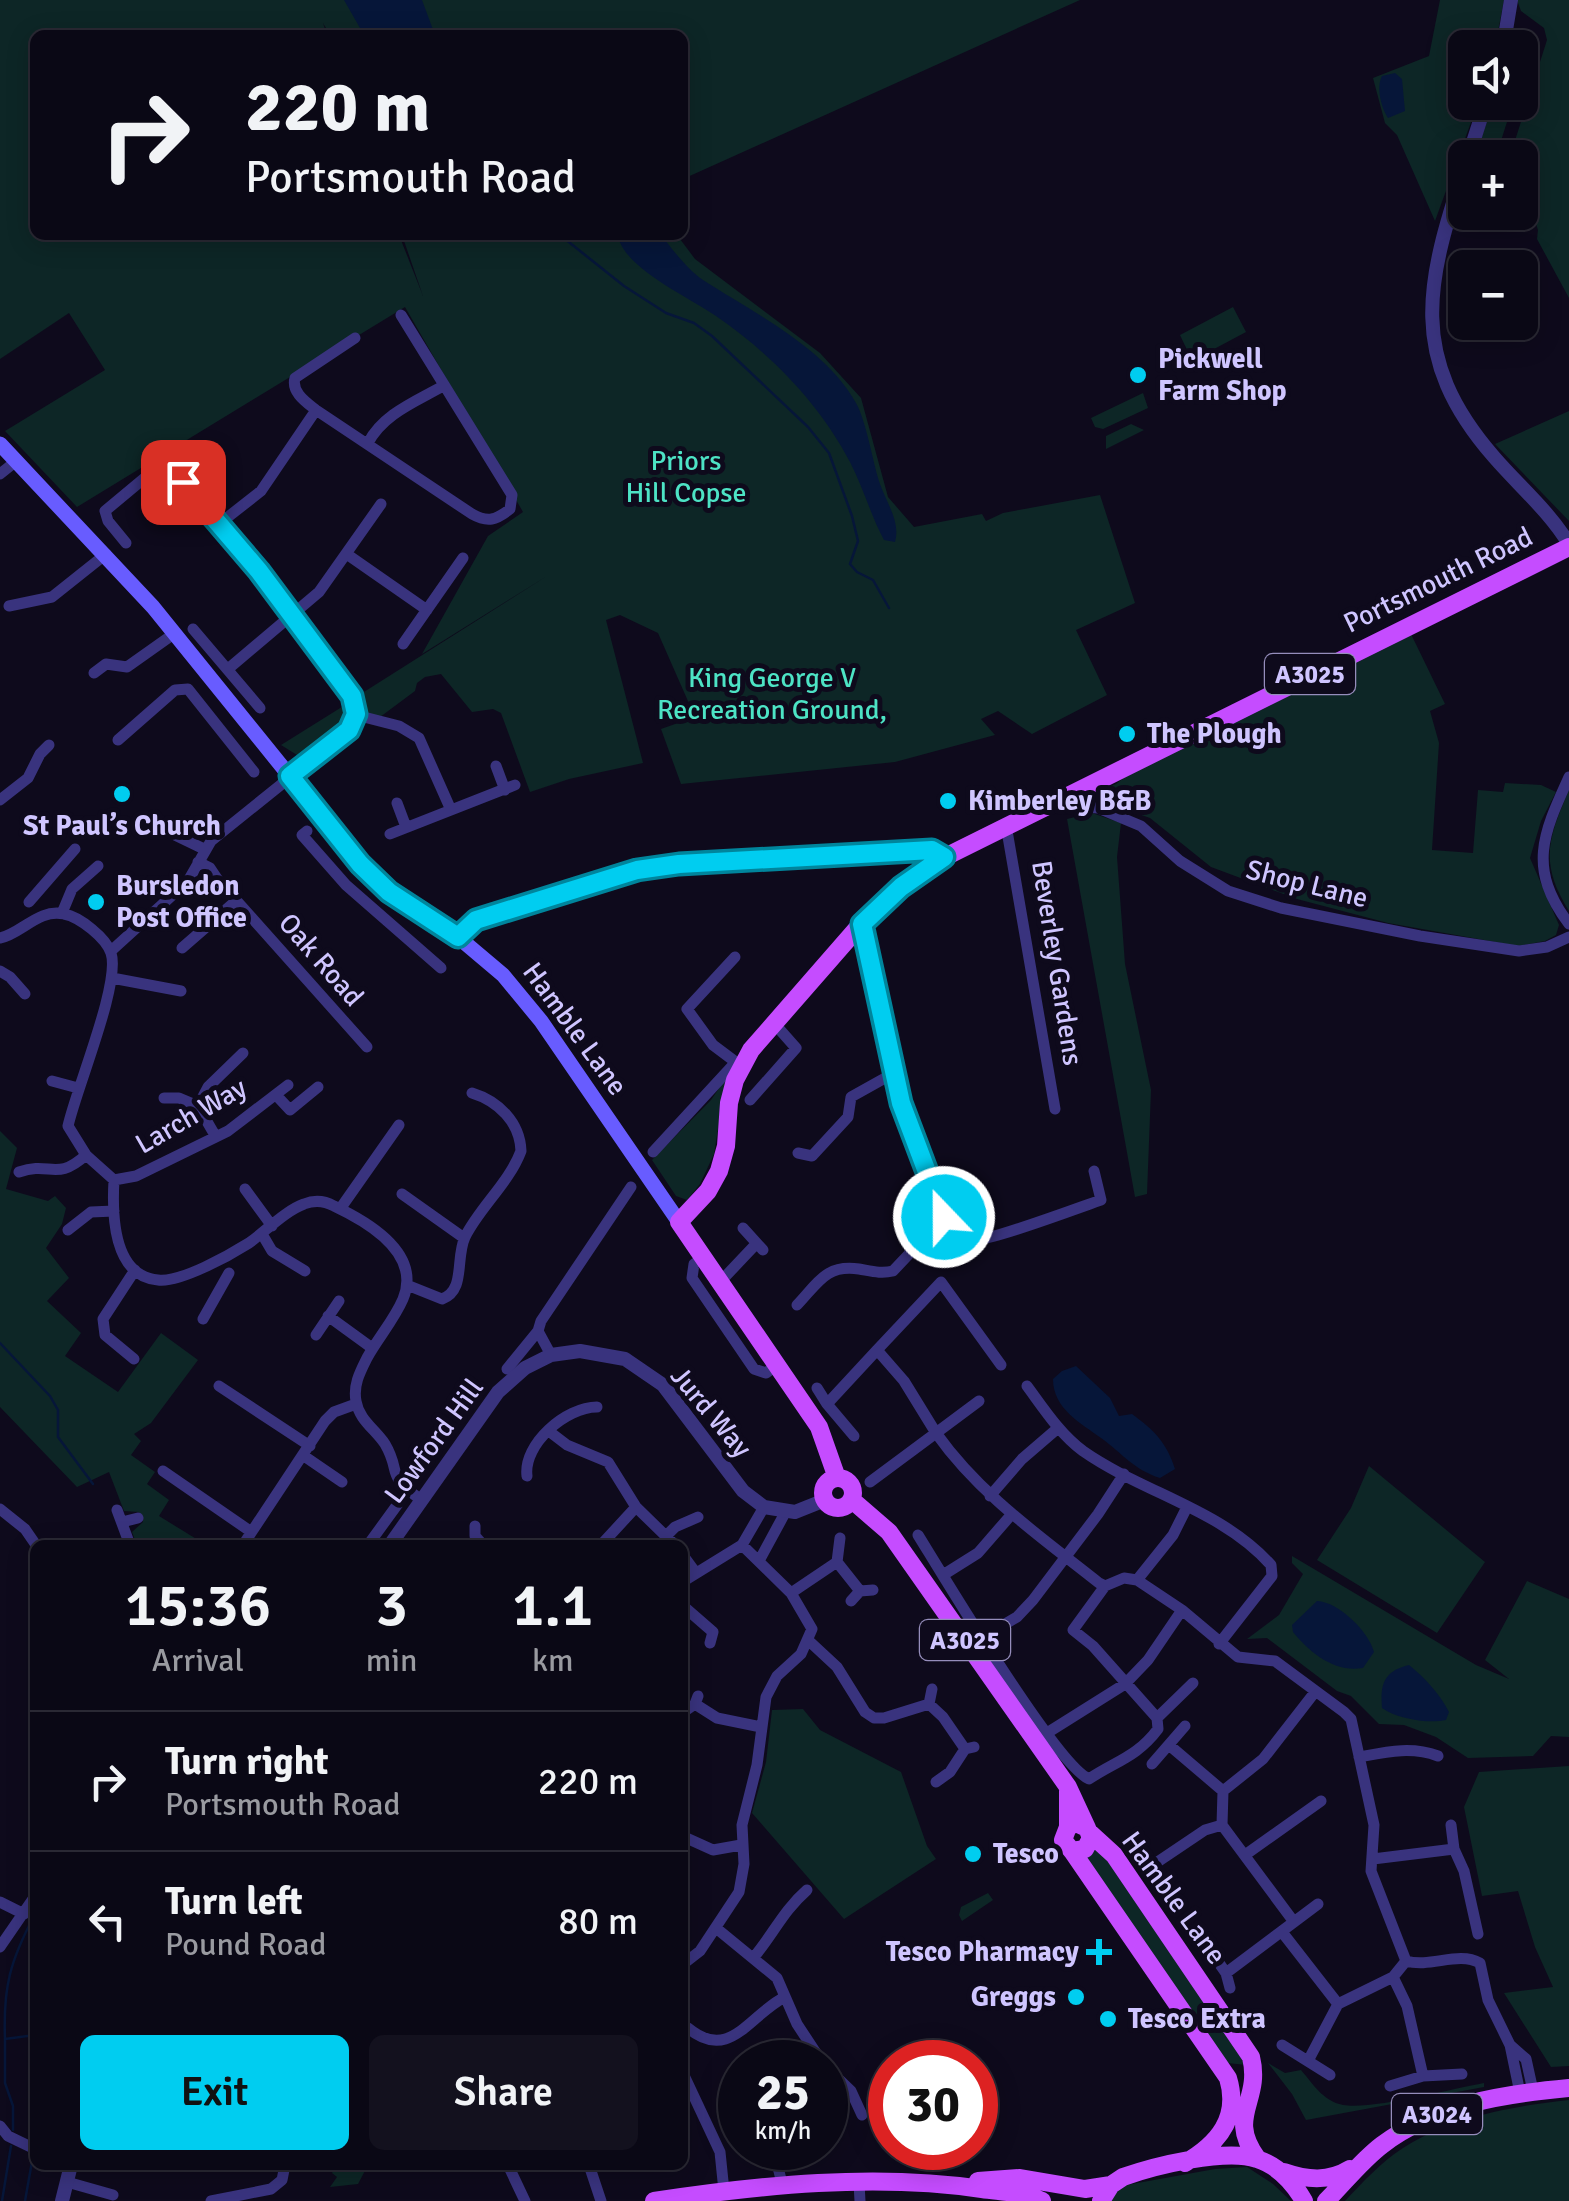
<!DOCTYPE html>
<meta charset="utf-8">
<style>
body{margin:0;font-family:Signika,sans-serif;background:#13111e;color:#f1f3f6;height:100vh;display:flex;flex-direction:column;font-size:38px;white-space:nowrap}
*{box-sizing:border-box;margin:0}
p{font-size:32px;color:#999aa0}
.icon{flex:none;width:55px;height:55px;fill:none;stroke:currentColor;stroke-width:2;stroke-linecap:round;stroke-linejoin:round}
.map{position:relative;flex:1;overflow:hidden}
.drawer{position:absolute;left:30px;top:1540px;width:658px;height:630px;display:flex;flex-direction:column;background:#0a0815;border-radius:15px;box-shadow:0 5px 25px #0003,0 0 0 2px #2a2934}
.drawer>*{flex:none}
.guide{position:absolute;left:30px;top:30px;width:658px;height:210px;border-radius:15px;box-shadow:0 5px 25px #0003,0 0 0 2px #2a2934;background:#0a0815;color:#f1f3f6;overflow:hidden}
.fabs{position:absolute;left:1448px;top:30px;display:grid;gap:20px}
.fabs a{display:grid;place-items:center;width:90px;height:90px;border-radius:15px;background:#0a0815;box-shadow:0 5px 25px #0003,0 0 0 2px #2a2934;font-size:50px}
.speed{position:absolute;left:718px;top:2040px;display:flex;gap:20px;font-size:50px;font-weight:700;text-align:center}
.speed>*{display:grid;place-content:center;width:130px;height:130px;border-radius:50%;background:#0a0815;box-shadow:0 5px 25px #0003,0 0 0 2px #2a2934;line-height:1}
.speed small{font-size:25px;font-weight:400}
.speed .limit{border:15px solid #d22;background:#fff;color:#111}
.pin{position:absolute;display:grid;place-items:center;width:85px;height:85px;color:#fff;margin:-42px;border-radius:20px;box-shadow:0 5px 15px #0006}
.me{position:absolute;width:110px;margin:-55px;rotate:338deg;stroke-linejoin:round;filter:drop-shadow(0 0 8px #0008)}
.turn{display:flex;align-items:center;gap:35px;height:210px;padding:0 50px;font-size:45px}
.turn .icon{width:130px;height:130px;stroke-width:2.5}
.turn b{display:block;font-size:70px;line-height:85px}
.eta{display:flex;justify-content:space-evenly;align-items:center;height:170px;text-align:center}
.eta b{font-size:60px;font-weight:600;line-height:70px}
.action{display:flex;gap:20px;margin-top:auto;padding:20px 50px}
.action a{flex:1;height:115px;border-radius:15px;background:#00cdf0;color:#111;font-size:40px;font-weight:600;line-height:115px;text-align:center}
.action a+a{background:#13111e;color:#f1f3f6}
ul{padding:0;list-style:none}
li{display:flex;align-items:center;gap:30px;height:140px;padding:0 50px;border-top:2px solid #2a2934}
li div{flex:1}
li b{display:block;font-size:38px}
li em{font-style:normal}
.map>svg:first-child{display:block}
.green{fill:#0d2626}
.water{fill:#061639}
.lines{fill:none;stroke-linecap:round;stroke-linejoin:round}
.stream{stroke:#061639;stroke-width:2.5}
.minor{stroke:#39337e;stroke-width:11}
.tertiary{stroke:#39337e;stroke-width:14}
.secondary{stroke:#685cff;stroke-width:15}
.primary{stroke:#c54cff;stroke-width:18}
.route-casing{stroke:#00859c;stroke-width:25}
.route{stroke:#00cdf0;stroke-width:18}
.poi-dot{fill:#00cdf0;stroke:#0e0a1c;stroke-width:4}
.labels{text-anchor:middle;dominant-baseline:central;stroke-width:10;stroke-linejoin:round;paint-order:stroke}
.shield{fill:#0e0a1c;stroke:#958dbb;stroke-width:2.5}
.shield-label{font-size:25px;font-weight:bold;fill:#cfc5ff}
.poi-label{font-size:28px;font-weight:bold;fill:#cfc5ff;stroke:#0e0a1c;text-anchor:start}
.park-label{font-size:28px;fill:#4de3c5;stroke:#0e0a1c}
.street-label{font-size:28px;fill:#cfc5ff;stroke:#0e0a1c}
</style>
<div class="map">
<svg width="1569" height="2201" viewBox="0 0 1569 2201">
<rect width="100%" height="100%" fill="#0e0a1c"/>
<path class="green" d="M0,0H1080L683,179L682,35H330L323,23L327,35H35V235H399L423,296L402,235H677L695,259L820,353L861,398L888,497L914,527L982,514L986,521L1003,513L1100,495L1135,603L1076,630L1107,695L1032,734L998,711L981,719L995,735L895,762L681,784L661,729L695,717L658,633L620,615L606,620L643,763L569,779L530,792L501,713L493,709L472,712L441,674L425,677L417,683L415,691L376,720L360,715L356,697L547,576L422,654L488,536L523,512L405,307L77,507L5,431L105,370L69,313L0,359Z
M1440,0H1504L1495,47L1465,48V102L1478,103L1435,221L1397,135L1385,123L1373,78L1429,56Z
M1517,0H1569V298L1537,239L1538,230L1520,174V158L1515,157L1512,150L1547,40L1544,28L1521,11Z
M1493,103H1513L1499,147L1489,157L1475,158Z
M1233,307L1246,332L1201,356L1198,350L1189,354L1180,335Z
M1143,393L1148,408L1103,429L1095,427L1091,418Z
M1569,411V521L1495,444Z
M1131,424L1144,430L1106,449V436Z
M1410,632L1445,704L1430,711L1439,743L1432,850L1473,853L1478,790L1503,792L1505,783L1541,785L1556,792L1541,821L1530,858L1559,925L1556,935L1545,941L1518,946L1388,923L1297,899L1211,867L1150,818L1107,803H1080L1078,798L1116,784L1136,768Z
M345,705L348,720C339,736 315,750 297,755L281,745Z
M1569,790V911C1539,863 1548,839 1569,790Z
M1092,813L1121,823L1117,857L1125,964L1151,1090L1147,1194L1135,1197L1067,819Z
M726,1078L714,1154L700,1184L687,1200L676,1196L652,1160L711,1100Z
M0,1131L17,1148L6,1189L48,1201L55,1196L66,1208L62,1224L46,1248L69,1278L47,1301L81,1333L65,1356L118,1392L161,1333L198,1360L151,1423L134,1434L141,1441L131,1455L155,1472L147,1484L169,1500L159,1516L198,1540L194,1545H137L132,1532L143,1522L139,1512L124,1511L109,1472L77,1487L0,1407Z
M1369,1466L1485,1562L1437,1633L1317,1560L1351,1508Z
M1292,1556L1476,1665L1509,1679L1485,1660L1527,1581L1569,1599V1737L1551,1736L1533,1756L1468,1758L1436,1737L1404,1725L1379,1724L1351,1696L1337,1691L1267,1638L1247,1639L1279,1615L1303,1574L1292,1563Z
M803,1709L820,1730L901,1772L927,1846L936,1859L844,1919L752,1813L766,1762L772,1710Z
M1569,1766V2066L1551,2067L1504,1993L1553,1987L1535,1947L1518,1891L1482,1896L1464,1807L1479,1772Z
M1094,1843L1107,1854L1247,2065L1227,2063L1082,1856Z
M988,1893L993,1900L962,1921L959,1915L961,1907Z
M1268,2063L1285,2073L1301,2070C1313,2084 1323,2101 1343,2105C1372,2110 1451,2089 1484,2083V2087L1306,2120L1292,2094Z
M1569,2100V2201H1345C1363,2182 1381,2162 1403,2148C1452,2117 1513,2106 1569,2100Z
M337,2165H368L358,2184L330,2187L337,2177L332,2173Z
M1247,2167L1273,2184L1291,2201H1107L1121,2186L1215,2169Z"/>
<path class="water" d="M344,0H422L435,35H364Z
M1395,73L1402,79L1405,111L1388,118C1381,108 1376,87 1382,76Z
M618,235H661C673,250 687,269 703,280C754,313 826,348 856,403C866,420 873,463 880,484C886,502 901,522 895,542L884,540C871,516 863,487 850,462C820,404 770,353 716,316C690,298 622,267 618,235Z
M1076,1366L1110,1398L1119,1416L1132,1414C1154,1430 1167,1443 1175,1469L1160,1478C1134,1470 1122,1453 1101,1438C1081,1423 1053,1409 1053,1379L1062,1371Z
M1317,1601C1339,1602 1369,1632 1374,1652L1363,1668C1335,1673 1310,1653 1293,1632L1292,1625Z
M1409,1665C1426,1679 1439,1693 1449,1712L1446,1720C1429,1724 1397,1719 1382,1708C1380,1684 1384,1671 1409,1665Z"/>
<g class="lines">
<path class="stream" d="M560,235L624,286L666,313L694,323L712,336L808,427L829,453L852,516L858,541L850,564L857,572L873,580L889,608
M0,1343L50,1396L58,1410V1437L93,1484
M35,1914C10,1961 3,1987 5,2039L35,2035
M5,2039V2083L13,2106V2130
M2,2201L11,2146
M25,2201L33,2156"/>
<path class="minor" d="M355,338L295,378C291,392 306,402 316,410L472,514C488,523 496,520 510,509L512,495L401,315
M368,443C383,414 415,402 443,386
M0,474L15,462
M219,524L261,491L316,410
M126,543L108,521L105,511L165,461L293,615L296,623L352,696L356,715
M348,555L427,610
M9,606L52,597L106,554
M193,629L260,708
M403,644L463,558
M228,669L319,592L381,504
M94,673L106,664L127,667L175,633
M118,740L175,690L188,689L254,772
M496,766L505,790
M1569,777C1543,834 1527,868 1569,924
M0,800L28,778L40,754L49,745
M397,803L406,827
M1057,805L1098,808L1141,826L1180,861L1228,891L1281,908L1420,936L1519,951L1547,947L1569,937
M148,822L204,849
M1006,825L1055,1109
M307,831L302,835L346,885L441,968
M390,834L515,785
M198,862L210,868L218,880L367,1047
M29,902L75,849
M62,913L72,889L98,866
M861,924C875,986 914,1213 969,1240C980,1245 1083,1206 1101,1200L1094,1171
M458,937L476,920L637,870L679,864L932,850L945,857
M0,938C21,934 39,908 64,914C80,917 106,938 111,953C121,983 76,1089 68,1126L86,1155L114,1180
M182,948L236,901
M111,951L188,881L211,841L349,730L356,715L399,726L419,738L451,810
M735,957L687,1009L713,1045L741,1066
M0,971L10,977L25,994
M112,978L181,991
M52,1081L78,1088
M276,1095L290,1110L318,1087
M164,1098H179L198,1106
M750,1100L796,1048L773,1022
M216,1137L198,1106L208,1087L243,1053
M653,1152L735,1063
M798,1153L812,1156L848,1117L851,1097L894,1073
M19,1172C51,1161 56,1182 86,1155
M114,1180C112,1214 113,1276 158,1280C180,1283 230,1255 249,1243C266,1231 285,1211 304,1204C314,1200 325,1201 334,1206C368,1222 422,1253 403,1299C394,1320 378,1338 367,1358C360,1372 353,1385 356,1401C359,1420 375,1429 385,1444C402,1473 384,1473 420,1499
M114,1180L136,1176L228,1131L288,1085
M245,1189L272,1226
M402,1194L464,1238
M340,1209L399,1125
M743,1228L763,1250
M68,1230L91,1212L114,1211
M262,1234L272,1251L305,1271
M704,1257L694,1264L692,1278L754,1369L766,1373L778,1364
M721,1281L756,1244
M407,1285L442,1299C466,1290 455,1259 465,1237C480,1207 509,1183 521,1151C520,1122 498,1101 472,1093
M797,1305C818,1283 826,1264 859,1269C871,1271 881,1274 893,1271L944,1217
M328,1316L372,1348
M203,1319L229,1273
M316,1335L339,1301
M877,1350L941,1282L1001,1365
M551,1355L538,1331L541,1321L631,1187
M134,1359L105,1335L103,1319L135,1270
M507,1369L538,1331
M219,1386L310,1446
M1027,1386C1044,1409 1060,1434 1083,1451C1143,1493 1221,1509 1271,1565L1272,1576L1219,1644
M817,1388L827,1404
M550,1432L567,1445L608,1462L636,1507L675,1545
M854,1436L827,1404L877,1350L904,1381L936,1433L979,1401
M304,1456L342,1482
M163,1471L250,1531
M527,1476C523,1444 566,1407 597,1407
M870,1482L936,1433C980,1495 1040,1536 1099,1583L1105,1586L1124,1578L1137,1580L1182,1610L1238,1657L1275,1661L1344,1712L1351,1719L1374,1825L1371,1871L1406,1961C1431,1968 1458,1951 1480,1963L1488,2000L1510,2045L1520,2093
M990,1496L1022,1459L1058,1428
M0,1509L25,1529L36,1545
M117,1510L130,1545
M122,1522L138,1518
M475,1526V1536L483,1545
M667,1535L675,1527L698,1517
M918,1535C944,1577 1056,1765 1089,1779C1116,1761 1137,1757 1158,1729L1157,1718L1093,1646L1073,1630L1105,1586
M840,1538L837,1562L860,1591
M243,1545L325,1421L334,1412L356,1404
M368,1545L408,1490
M601,1545L636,1507
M682,1554L696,1573
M759,1561L785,1513
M943,1575L978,1553L1011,1515
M1137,1580L1173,1535L1187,1507
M682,1582L742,1545L764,1507
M791,1593L837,1562
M851,1601L860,1591L873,1590
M682,1605L713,1632L710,1643
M983,1637L1017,1617L1033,1600L1098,1514L1124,1474
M809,1641L837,1667L865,1712L874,1718H884L929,1704L943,1717L965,1749
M695,1704L717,1718L761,1727
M929,1704L932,1689
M682,1713L695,1704L698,1696
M1157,1718L1193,1683
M1047,1733L1125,1684L1148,1660L1182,1610
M1169,1745L1223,1791
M1359,1757C1386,1752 1411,1746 1438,1756
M1152,1764L1185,1726
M936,1782L950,1772L965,1749L974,1747
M1451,1825L1454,1849L1464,1871L1478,1934
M682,1836L713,1850L741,1845
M1133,1839L1168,1885
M1245,1855L1321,1801
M1373,1859L1454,1849
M1153,1865L1205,1830L1222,1825
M0,1902L24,1914
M1294,1922L1222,1825L1223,1791L1263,1759L1315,1692
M716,1928L777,1978L797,2024L822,2062
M1282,1932L1338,2004L1393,1977L1406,1961
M1205,1943L1226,1973L1230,1988
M0,1947L35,1896
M754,1957C774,1933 783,1911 807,1890
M682,1965L700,1951L739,1892L744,1864L742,1825L757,1765L766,1697L777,1676L801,1654L812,1629L791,1593L742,1545
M1226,1973L1318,1904
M1393,1977L1407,2006L1423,2076
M688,2028C730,2063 750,2014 785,1997
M1282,2045L1330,2075
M1510,2045L1526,2059L1533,2091
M1308,2061L1338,2004
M825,2066L851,2091L862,2115
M682,2071L720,2152L724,2191
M1390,2086L1423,2076L1462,2074
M738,2112L740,2111
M0,2126L8,2136L35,2149
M773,2148L783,2187
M508,2165L525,2201
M589,2165L601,2201
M67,2182L113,2195
M859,2183L860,2201
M211,2201L271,2189L282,2180L285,2165"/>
<path class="tertiary" d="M1503,48L1511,0
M1468,158L1486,102
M1465,165C1427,282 1406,356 1494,457C1519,486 1549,511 1569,544
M390,1545L498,1392L525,1368L551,1355L580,1351L625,1359L663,1385L743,1491L764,1507L795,1512L825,1500
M62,2201L71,2165"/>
<path class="secondary" d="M0,444L153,607L360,863L389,892L458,937L503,975L541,1021L679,1222"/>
<path class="primary" d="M823 1493a15 15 0 1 1 30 0a15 15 0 1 1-30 0Z
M837,1478L819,1427L679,1222L708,1191L719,1171L726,1146L729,1103L735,1080L751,1050L861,924L901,887L945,857L1569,547
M852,1500L889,1532L1068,1787L1087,1828
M1068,1827L1076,1823L1087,1828L1091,1838L1085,1849L1072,1851L1063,1840L1068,1827V1791
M1091,1834L1114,1855L1251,2057C1262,2102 1226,2115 1257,2158
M1072,1851L1228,2078C1240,2118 1218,2144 1185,2163
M1284,2172C1307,2180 1329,2182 1350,2169
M978,2181L1020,2178L1085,2189L1111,2185
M654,2201C761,2185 875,2173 982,2189C1003,2192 1023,2192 1042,2201
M1101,2201L1111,2185L1123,2177C1154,2166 1226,2148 1257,2159C1279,2166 1293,2182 1304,2201
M1326,2201C1345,2182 1361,2161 1382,2145C1436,2104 1504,2094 1569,2088"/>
</g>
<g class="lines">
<g class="route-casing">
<path id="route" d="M183,482L259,571L352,696L356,714L349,730L290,776L360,864L389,892L458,937L476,920L637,870L679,864L932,850L944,857L901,887L862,924L901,1103L944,1217"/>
</g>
<use href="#route" class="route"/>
</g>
<g class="poi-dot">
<circle cx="1138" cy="375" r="10"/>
<circle cx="1127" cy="734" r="10"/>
<circle cx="122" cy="794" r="10"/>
<circle cx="948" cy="801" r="10"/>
<circle cx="96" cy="902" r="10"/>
<circle cx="973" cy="1854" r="10"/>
<path d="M1094 1937h10v10h10v10h-10v10h-10v-10h-10v-10h10z"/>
<circle cx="1076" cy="1997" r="10"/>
<circle cx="1108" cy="2019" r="10"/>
</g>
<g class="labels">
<g class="shield">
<rect x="1265" y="654" width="90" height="40" rx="8"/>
<rect x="920" y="1620" width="90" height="40" rx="8"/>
<rect x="1392" y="2094" width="90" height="40" rx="8"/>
</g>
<g class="shield-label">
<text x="1310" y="674">A3025</text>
<text x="965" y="1640">A3025</text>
<text x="1437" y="2114">A3024</text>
</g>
<g class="poi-label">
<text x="1158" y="359">Pickwell<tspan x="1158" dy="32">Farm Shop</tspan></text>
<text x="1147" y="734">The Plough</text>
<text x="968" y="801">Kimberley B&amp;B</text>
<text x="122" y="826" text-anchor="middle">St Paul’s Church</text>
<text x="116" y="886">Bursledon<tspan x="116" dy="32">Post Office</tspan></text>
<text x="993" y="1854">Tesco</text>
<text x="1079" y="1952" text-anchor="end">Tesco Pharmacy</text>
<text x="1056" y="1997" text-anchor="end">Greggs</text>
<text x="1128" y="2019">Tesco Extra</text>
</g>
<g class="park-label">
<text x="686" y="461">Priors<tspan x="686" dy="32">Hill Copse</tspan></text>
<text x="772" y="678">King George V<tspan x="772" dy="32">Recreation Ground,</tspan></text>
</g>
<g class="street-label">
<text transform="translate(1438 580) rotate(-26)">Portsmouth Road</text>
<text transform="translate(1307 884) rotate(14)">Shop Lane</text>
<text transform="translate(321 960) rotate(49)">Oak Road</text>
<text transform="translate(1057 963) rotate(81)">Beverley Gardens</text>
<text transform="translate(575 1029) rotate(54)">Hamble Lane</text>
<text transform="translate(191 1116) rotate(-30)">Larch Way</text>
<text transform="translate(711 1412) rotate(50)">Jurd Way</text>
<text transform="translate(434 1441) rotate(-54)">Lowford Hill</text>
<text transform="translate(1174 1898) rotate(54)">Hamble Lane</text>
</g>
</g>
</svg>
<div class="fabs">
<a><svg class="icon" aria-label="sound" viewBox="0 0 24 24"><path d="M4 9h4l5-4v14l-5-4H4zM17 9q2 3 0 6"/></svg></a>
<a>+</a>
<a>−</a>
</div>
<div class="speed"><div>25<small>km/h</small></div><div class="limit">30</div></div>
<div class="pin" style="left:183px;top:482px;background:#d93025"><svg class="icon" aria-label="arrive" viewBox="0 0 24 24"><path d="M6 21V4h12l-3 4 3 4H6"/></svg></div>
<svg class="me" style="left:944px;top:1217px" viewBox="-20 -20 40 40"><circle r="17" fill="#00cdf0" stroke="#fff" stroke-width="3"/><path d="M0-11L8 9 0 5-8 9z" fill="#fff"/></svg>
<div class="guide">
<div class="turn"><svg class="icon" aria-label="right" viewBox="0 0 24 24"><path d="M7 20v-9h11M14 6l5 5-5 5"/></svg><div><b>220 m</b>Portsmouth Road</div></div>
</div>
<section class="drawer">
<div class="eta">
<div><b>15:36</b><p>Arrival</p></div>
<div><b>3</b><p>min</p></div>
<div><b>1.1</b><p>km</p></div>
</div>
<ul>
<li><svg class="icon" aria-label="right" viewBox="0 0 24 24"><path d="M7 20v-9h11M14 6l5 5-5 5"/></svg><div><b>Turn right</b><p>Portsmouth Road</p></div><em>220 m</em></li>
<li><svg class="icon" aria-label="left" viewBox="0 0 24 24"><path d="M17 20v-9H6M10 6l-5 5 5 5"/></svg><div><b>Turn left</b><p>Pound Road</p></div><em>80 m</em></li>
</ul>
<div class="action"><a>Exit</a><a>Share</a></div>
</section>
</div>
